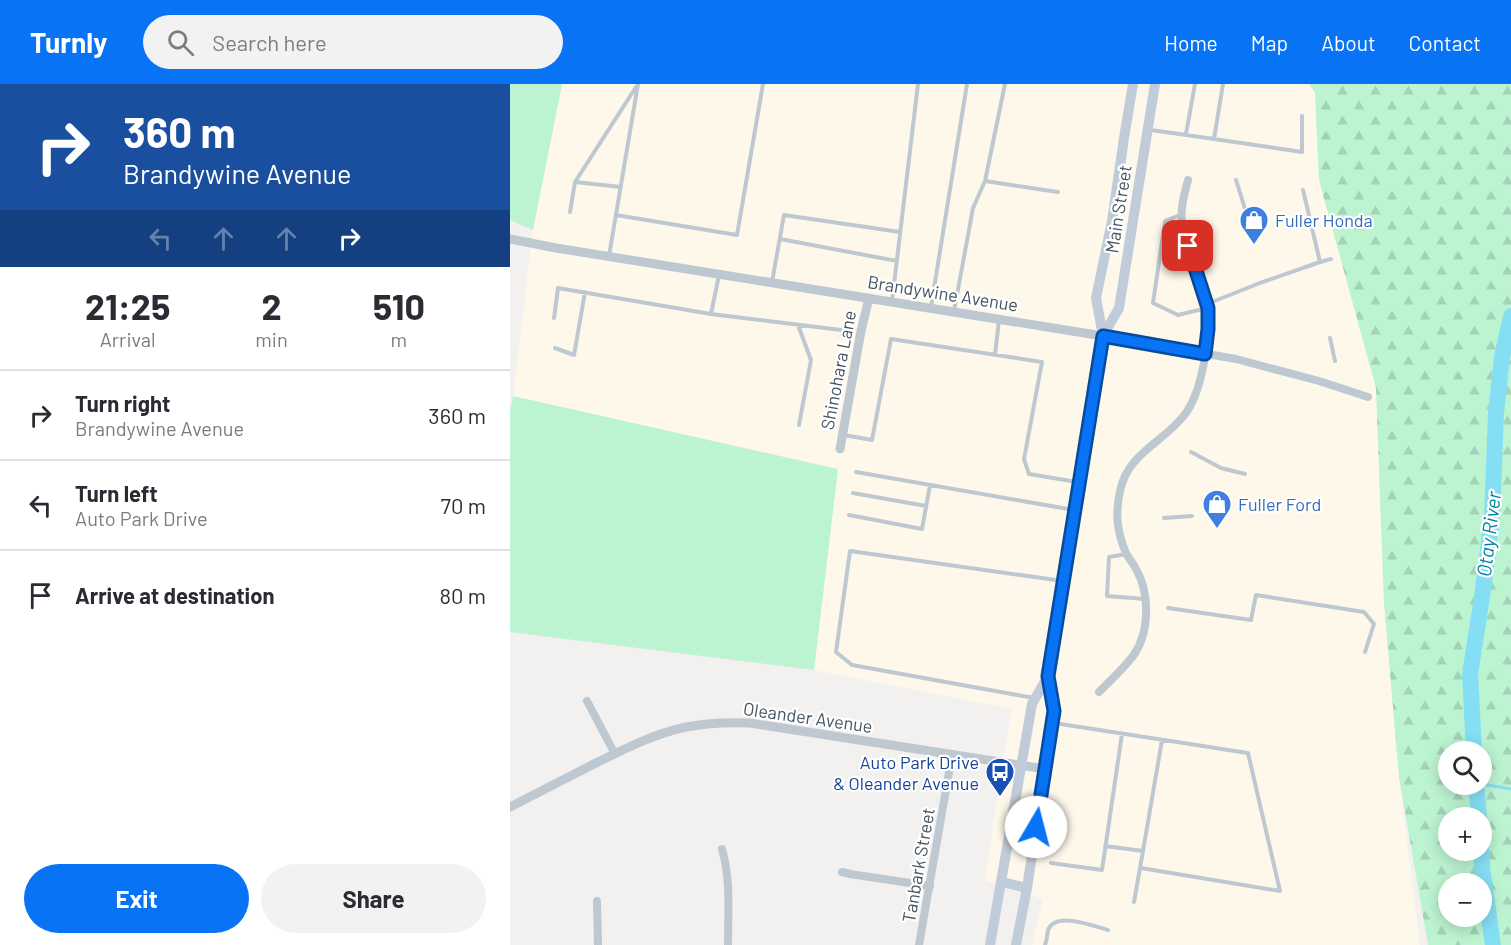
<!DOCTYPE html>
<meta charset="utf-8">
<style>
body{margin:0;font-family:Barlow,sans-serif;background:#f2f2f3;color:#2b2b33;height:100vh;display:flex;flex-direction:column;font-size:22px;white-space:nowrap}
*{box-sizing:border-box;margin:0}
p{font-size:20px;color:#7c7c81}
.icon{flex:none;width:33px;height:33px;fill:none;stroke:currentColor;stroke-width:2;stroke-linecap:round;stroke-linejoin:round}
.map{position:relative;flex:1;overflow:hidden}
.side{display:flex;flex-direction:column;background:#fff;width:510px}
.side>*{flex:none}
.guide{background:#1a4fa0;color:#fff;overflow:hidden}
.buttons{position:absolute;left:928px;top:657px;display:grid;gap:12px}
.buttons a{display:grid;place-items:center;width:54px;height:54px;border-radius:50%;background:#fff;box-shadow:0 3px 15px #0003;font-size:30px}
.pin{position:absolute;display:grid;place-items:center;width:51px;height:51px;color:#fff;margin:-26px;border-radius:12px;box-shadow:0 3px 9px #0006}
.me{position:absolute;width:66px;margin:-33px;rotate:8deg;stroke-linejoin:round;filter:drop-shadow(0 0 4px #0008)}
.turn{display:flex;align-items:center;gap:21px;height:126px;padding:0 24px;font-size:27px}
.turn .icon{width:78px;height:78px;stroke-width:2.5}
.turn b{display:block;font-size:42px;line-height:51px}
.lanes{display:flex;align-items:center;height:57px;padding:0 24px;background:#0003;justify-content:center;gap:30px;direction:ltr}
.lanes .off{opacity:.35}
.eta{display:flex;justify-content:space-evenly;align-items:center;height:102px;text-align:center}
.eta b{font-size:36px;font-weight:700;line-height:42px}
.primary-button{display:flex;gap:12px;margin-top:auto;padding:12px 24px}
.primary-button a{flex:1;height:69px;border-radius:36px;background:#0873f5;color:#fff;font-size:24px;font-weight:700;line-height:69px;text-align:center}
.primary-button a+a{background:#f2f2f3;color:#2b2b33}
ul{padding:0;list-style:none}
li{display:flex;align-items:center;gap:18px;height:90px;padding:0 24px;border-top:2px solid #e1e1e2}
li div{flex:1}
li b{display:block;font-size:22px}
li em{font-style:normal}
header{display:flex;align-items:center;gap:36px;box-sizing:border-box;height:84px;padding:0 30px;background:#0873f5;color:#fff}
header strong{font-size:28px}
nav{display:flex;gap:33px;margin-inline-start:auto;font-size:21px}
.search{width:420px;height:54px;background:#f2f2f3;display:flex;align-items:center;gap:15px;box-sizing:border-box;padding:0 21px;border-radius:33px;color:#7c7c81;font-size:22px}
main{display:flex;flex:1;min-height:0}
.map>svg:first-child{display:block}
.commercial{fill:#fef8ea}
.green{fill:#bcf4d1}
.forest{fill:url(#forest-firs);fill-rule:evenodd}
.lines{fill:none;stroke-linecap:round;stroke-linejoin:round}
.stream{stroke:#85dff4;stroke-width:3}
.river{stroke:#85dff4;stroke-width:16}
.service{stroke:#bdc8d1;stroke-width:4}
.minor{stroke:#bdc8d1;stroke-width:8}
.tertiary{stroke:#bdc8d1;stroke-width:9}
.secondary{stroke:#c0ccd9;stroke-width:10}
.route-casing{stroke:#054b9f;stroke-width:15}
.route{stroke:#0873f5;stroke-width:10}
.labels{text-anchor:middle;dominant-baseline:central;stroke-width:4.5;stroke-linejoin:round;paint-order:stroke}
.street-label{font-size:18px;fill:#465460;stroke:#fff}
.shop-label{font-size:18px;fill:#366cbe;stroke:#fff;text-anchor:start}
.transit-label{font-size:18px;fill:#164399;stroke:#fff;text-anchor:end}
.water-label{font-size:20px;font-style:italic;fill:#0381a1;stroke:#fff}
</style>
<header>
<strong>Turnly</strong>
<div class="search"><svg class="icon" aria-label="search" viewBox="0 0 24 24"><circle cx="10" cy="10" r="6"/><path d="M15 15l6 6"/></svg>Search here</div>
<nav><a>Home</a><a>Map</a><a>About</a><a>Contact</a></nav>
</header>
<main>
<section class="side">
<div class="guide">
<div class="turn"><svg class="icon" aria-label="right" viewBox="0 0 24 24"><path d="M7 20v-9h11M14 6l5 5-5 5"/></svg><div><b>360 m</b>Brandywine Avenue</div></div>
<div class="lanes"><svg class="icon off" aria-label="left" viewBox="0 0 24 24"><path d="M17 20v-9H6M10 6l-5 5 5 5"/></svg><svg class="icon off" aria-label="ahead" viewBox="0 0 24 24"><path d="M12 20V5M6 11l6-6 6 6"/></svg><svg class="icon off" aria-label="ahead" viewBox="0 0 24 24"><path d="M12 20V5M6 11l6-6 6 6"/></svg><svg class="icon" aria-label="right" viewBox="0 0 24 24"><path d="M7 20v-9h11M14 6l5 5-5 5"/></svg></div>
</div>
<div class="eta">
<div><b>21:25</b><p>Arrival</p></div>
<div><b>2</b><p>min</p></div>
<div><b>510</b><p>m</p></div>
</div>
<ul>
<li><svg class="icon" aria-label="right" viewBox="0 0 24 24"><path d="M7 20v-9h11M14 6l5 5-5 5"/></svg><div><b>Turn right</b><p>Brandywine Avenue</p></div><em>360 m</em></li>
<li><svg class="icon" aria-label="left" viewBox="0 0 24 24"><path d="M17 20v-9H6M10 6l-5 5 5 5"/></svg><div><b>Turn left</b><p>Auto Park Drive</p></div><em>70 m</em></li>
<li><svg class="icon" aria-label="arrive" viewBox="0 0 24 24"><path d="M6 21V4h12l-3 4 3 4H6"/></svg><div><b>Arrive at destination</b></div><em>80 m</em></li>
</ul>
<div class="primary-button"><a>Exit</a><a>Share</a></div>
</section>
<div class="map">
<svg width="1001" height="861" viewBox="0 0 1001 861">
<defs>
<pattern id="forest-firs" width="22" height="20" patternUnits="userSpaceOnUse" patternTransform="scale(1.5)"><rect width="22" height="20" fill="#bcf4d1"/><path d="M5 1l3.5 6h-7zM16 11l3.5 6h-7z" fill="#a3d3b6"/></pattern>
</defs>
<rect width="100%" height="100%" fill="#f3f0f0"/>
<path class="commercial" d="M52,0H799L805,9L809,96L866,304L874,519L889,693L910,861H522L533,815L475,796L501,625L304,586L328,385L3,312L23,146Z"/>
<path class="green" d="M0,0H52L23,146L0,136Z
M3,312L328,385L304,586L0,548V328Z"/>
<path class="forest" d="M799,0H1001V861H918L889,693L874,519L866,304L809,96L805,9ZM939,668H972V700H939ZM939,734H972V766H939ZM939,800H972V832H939Z"/>
<g class="lines">
<path class="stream" d="M972,700L1001,705"/>
<path class="river" d="M964,668L960,590L972,513L982,434L986,329L992,273L1001,232
M966,700L969,734
M971,766L972,783L983,861"/>
<path class="service" d="M641,46L704,55L713,0
M676,50L685,0
M704,55L792,68V32
M726,96L736,128
M475,97L548,108
M65,98L126,3
M60,128L65,98L111,103
M106,131L227,151L253,0
M670,131L655,137L643,219L668,231L697,224
M270,155L387,177
M99,172L128,0
M810,178L821,175
M262,198L274,131L390,148
M382,217L408,0
M697,220L750,199L810,178L793,106
M421,223L457,0
M444,227L463,124L475,97L495,0
M201,230L331,246
M44,234L48,204L201,230L209,191
M288,241L301,276L289,341
M820,254L825,277
M45,264L64,271L75,208
M485,271L489,236
M334,351L362,356L381,255L532,278L514,375L519,390L567,398
M681,368L711,384L735,390
M346,388L564,426
M343,409L416,422
M339,431L412,445L420,401
M654,434L682,432
M616,470L599,473L597,512L635,515
M658,524L741,536L746,511L854,528L864,540L855,568
M524,614L342,581L326,568L340,467L553,497
M544,639L738,669L770,807L631,784
M595,762L633,767L624,818
M633,767L652,656
M541,779L592,786L612,650
M535,861C537,856 537,851 538,846C546,827 583,842 598,846"/>
<path class="minor" d="M593,252L726,275L809,297L858,313
M589,608C600,597 613,585 623,572C640,549 640,509 626,485C623,479 619,475 616,469C607,448 605,430 610,407C618,368 655,358 676,329C691,307 696,272 698,246C700,218 687,189 678,162C676,155 673,148 672,141C670,125 674,111 678,96
M77,617L105,670
M212,765C221,796 218,829 218,861
M332,788L340,790L420,802
M87,817L88,861
M409,861L442,671"/>
<path class="tertiary" d="M0,155L46,164L593,252
M330,365L351,247L359,214
M0,723C27,709 55,695 82,681C112,666 143,650 176,643C197,639 218,638 240,639L535,685"/>
<path class="secondary" d="M593,252L609,224L645,0
M492,798L517,804
M480,861L522,620L538,592
M506,861L517,804L544,627L538,592L593,252L586,214L602,137L614,54L623,0"/>
</g>
<g class="lines">
<g class="route-casing">
<path id="route" d="M526,743L544,627L538,592L593,252L695,270L698,245V224L678,162"/>
</g>
<use href="#route" class="route"/>
</g>
<defs>
<g id="shop-pin" transform="scale(1.5)"><path d="M0 17L-7.5 6A9.5 9.5 0 1 1 7.5 6Z" fill="#3f7fe0" stroke="#fff"/><path d="M-5-2.5h2.3a2.7 3.5 0 0 1 5.4 0H5L5.5 6h-11ZM-1.5-2.5h3a1.5 2.3 0 0 0-3 0Z" fill="#fff"/></g>
<g id="bus-pin" transform="scale(1.5)"><path d="M0 17L-7.5 6A9.5 9.5 0 1 1 7.5 6Z" fill="#1a4fb4" stroke="#fff"/><path d="M-5-6H5V4H4V6H2V4H-2V6H-4V4H-5ZM-3.5-4V0h7V-4ZM-3.5 1.2v1.5H-2V1.2ZM2 1.2v1.5H3.5V1.2Z" fill="#fff"/></g>
</defs>
<g fill-rule="evenodd">
<use href="#shop-pin" x="744" y="136"/>
<use href="#shop-pin" x="707" y="420"/>
<use href="#bus-pin" x="490" y="688"/>
</g>
<g class="labels">
<g class="street-label">
<text transform="translate(608 125) rotate(-81)">Main Street</text>
<text transform="translate(433 209) rotate(9)">Brandywine Avenue</text>
<text transform="translate(328 286) rotate(-79)">Shinohara Lane</text>
<text transform="translate(298 633) rotate(8)">Oleander Avenue</text>
<text transform="translate(408 781) rotate(-80)">Tanbark Street</text>
</g>
<g class="shop-label">
<text x="765" y="136">Fuller Honda</text>
<text x="728" y="420">Fuller Ford</text>
</g>
<g class="transit-label">
<text x="469" y="678">Auto Park Drive<tspan x="469" dy="21">&amp; Oleander Avenue</tspan></text>
</g>
<g class="water-label">
<text transform="translate(978 450) rotate(-83)">Otay River</text>
</g>
</g>
</svg>
<div class="buttons">
<a><svg class="icon" aria-label="search" viewBox="0 0 24 24"><circle cx="10" cy="10" r="6"/><path d="M15 15l6 6"/></svg></a>
<a>+</a>
<a>−</a>
</div>
<div class="pin" style="left:678px;top:162px;background:#d93025"><svg class="icon" aria-label="arrive" viewBox="0 0 24 24"><path d="M6 21V4h12l-3 4 3 4H6"/></svg></div>
<svg class="me" style="left:526px;top:743px" viewBox="-20 -20 40 40"><circle r="19" fill="#fff"/><path d="M0-13L10 11 0 6-10 11z" fill="#0873f5"/></svg>
</div>
</main>
